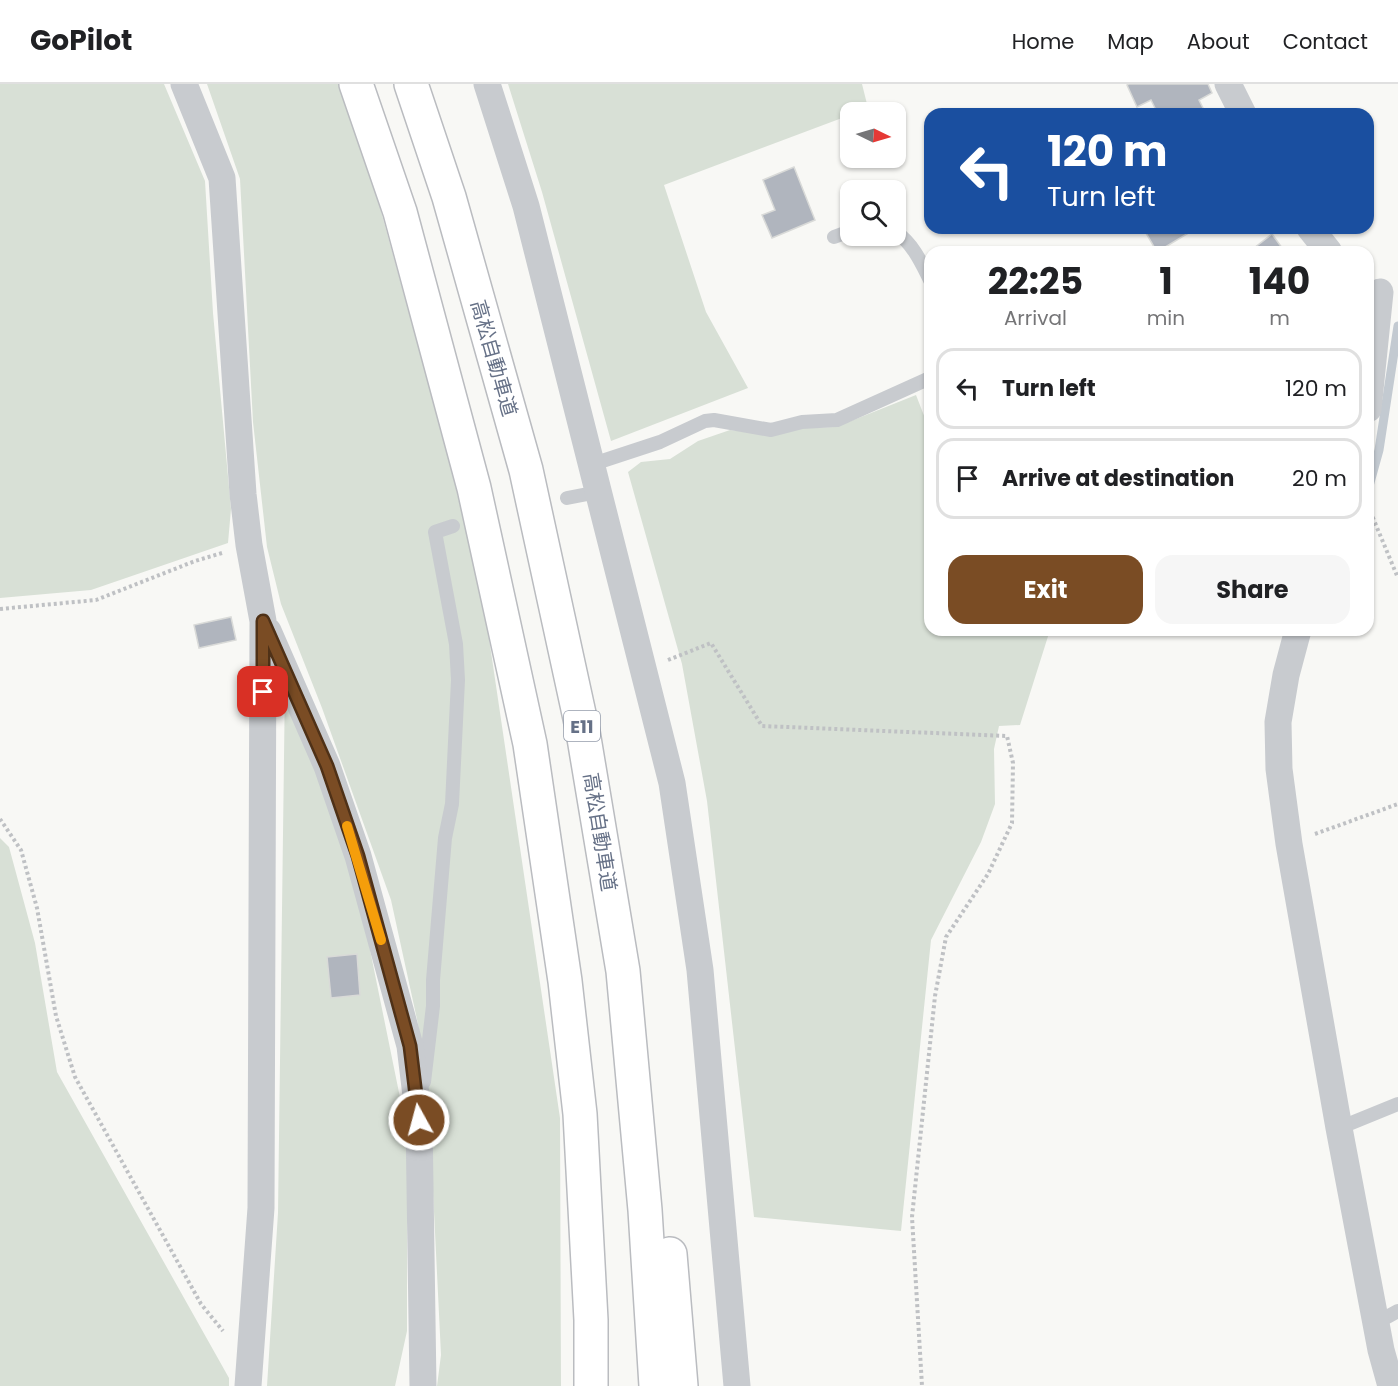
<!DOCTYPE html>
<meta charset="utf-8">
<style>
body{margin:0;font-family:Poppins,"Noto Sans JP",sans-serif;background:#f6f6f6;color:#202124;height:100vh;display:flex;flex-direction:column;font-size:22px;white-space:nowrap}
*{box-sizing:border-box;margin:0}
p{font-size:20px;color:#757577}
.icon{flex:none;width:33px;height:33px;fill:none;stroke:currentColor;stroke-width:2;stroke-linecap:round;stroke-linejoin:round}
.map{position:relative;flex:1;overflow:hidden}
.panel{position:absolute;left:924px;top:162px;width:450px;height:390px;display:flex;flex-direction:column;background:#fff;border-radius:18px;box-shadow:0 2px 4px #0004}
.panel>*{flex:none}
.guide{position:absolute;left:924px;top:24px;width:450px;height:126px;border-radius:18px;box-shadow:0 2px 4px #0004;background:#1a4fa0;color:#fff;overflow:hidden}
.needle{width:39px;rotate:95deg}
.fabs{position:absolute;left:840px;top:18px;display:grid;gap:12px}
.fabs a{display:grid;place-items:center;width:66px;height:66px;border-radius:12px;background:#fff;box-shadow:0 2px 4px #0004;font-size:30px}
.pin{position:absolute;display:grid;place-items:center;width:51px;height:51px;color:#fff;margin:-26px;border-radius:12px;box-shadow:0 3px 9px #0006}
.me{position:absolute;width:66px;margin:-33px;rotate:353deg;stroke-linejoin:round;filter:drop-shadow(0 0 4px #0008)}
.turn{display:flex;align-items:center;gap:21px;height:126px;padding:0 24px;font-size:27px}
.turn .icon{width:78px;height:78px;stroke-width:2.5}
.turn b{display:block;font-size:42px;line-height:51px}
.eta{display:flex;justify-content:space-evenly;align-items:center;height:102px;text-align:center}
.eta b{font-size:36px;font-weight:700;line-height:42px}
.action{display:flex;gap:12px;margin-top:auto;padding:12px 24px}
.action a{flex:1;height:69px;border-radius:18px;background:#7a4c24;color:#fff;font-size:24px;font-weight:700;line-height:69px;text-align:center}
.action a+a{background:#f6f6f6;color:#202124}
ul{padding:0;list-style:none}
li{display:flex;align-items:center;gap:18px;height:81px;margin:0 12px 9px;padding:0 12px;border:3px solid #e0e0e0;border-radius:18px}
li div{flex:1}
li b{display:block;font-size:22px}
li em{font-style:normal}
header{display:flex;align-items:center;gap:36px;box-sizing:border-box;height:84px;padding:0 30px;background:#fff;border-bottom:2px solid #e0e0e0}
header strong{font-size:28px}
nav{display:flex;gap:33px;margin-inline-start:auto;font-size:21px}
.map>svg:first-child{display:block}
.green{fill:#d8e0d6}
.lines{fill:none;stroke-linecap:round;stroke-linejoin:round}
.stream{stroke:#c3cad1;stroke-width:9}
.building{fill:#b0b5be;stroke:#d9dad8;stroke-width:1.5}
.motorway-casing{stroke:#babcc0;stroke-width:36}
.path{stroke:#bfc1c4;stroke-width:4;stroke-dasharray:3 3;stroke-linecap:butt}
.service{stroke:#c8cbcf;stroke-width:14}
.minor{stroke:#c8cbcf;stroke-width:27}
.motorway{stroke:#fff;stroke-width:33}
.route-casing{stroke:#4f3117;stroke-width:15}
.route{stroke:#7a4c24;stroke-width:10}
.slow{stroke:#f59e0b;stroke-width:10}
.labels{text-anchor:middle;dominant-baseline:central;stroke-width:6;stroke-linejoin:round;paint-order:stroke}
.shield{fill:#fff;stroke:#949cab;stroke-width:1.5}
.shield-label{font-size:18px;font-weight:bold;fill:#667187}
.street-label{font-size:20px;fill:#667187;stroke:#fff}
</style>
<header>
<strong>GoPilot</strong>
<nav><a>Home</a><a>Map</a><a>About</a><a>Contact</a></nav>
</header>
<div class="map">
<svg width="1398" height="1302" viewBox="0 0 1398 1302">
<rect width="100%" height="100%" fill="#f8f8f5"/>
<path class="green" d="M0,0H164L205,97L213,229L231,425L228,459L91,506L0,514Z
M207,0H346L449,374L486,534L560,1034L561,1302H437L441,1271L431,1066L418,940L391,816L322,624L281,520L267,463L253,338L240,95Z
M508,0H862L868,24L857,28H850V31L664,101L706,228L748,304L611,357L542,108Z
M916,311L930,347V546H1050L1020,641L999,642L994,665L995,720L981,758L931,856L901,1147L754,1133L707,717L682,580L628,388L641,378L670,375L698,357L730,346L774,351L801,344L836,343Z
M285,598L353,782L407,1048V1247L395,1302H267L278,1129Z
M0,754L9,763L35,859L57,988L229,1294V1302H0Z"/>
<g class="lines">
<path class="stream" d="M1369,402L1379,366L1398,242"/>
</g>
<path class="building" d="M1129,0H1208L1212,9L1199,16L1206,30H1158L1151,16L1137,23L1127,1Z
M794,83L815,136L772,154L762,131L775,126L763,96Z
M1143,144H1184L1187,150L1157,168Z
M1272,150L1285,168H1249Z
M231,533L236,556L199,564L194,541Z
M357,870L360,911L331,914L327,873Z"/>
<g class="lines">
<g class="motorway-casing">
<path id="motorway" d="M356,0L400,128L474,404L530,660L565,897L580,1030L591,1236V1302
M411,0L449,113L526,386L583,648L623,887L645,1126L656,1302
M670,1170L681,1302"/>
</g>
<path class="path" d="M1368,422L1398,494
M0,525L96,516L195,477L222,469
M668,576L711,559L762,642L1007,652L1013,679L1012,739L988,790L946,853L935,912L912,1133L922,1302
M0,735L21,766L37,824L56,932L75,993L201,1220L223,1247
M1315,750L1398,720"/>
<path class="service" d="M896,148C913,160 921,178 930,196
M834,153L850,147
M590,381L660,358L705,337L714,336L771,346L802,338L837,336L930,294
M567,414L598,408
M424,998L433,922V896L445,754L452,720L458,596L456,560L435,448L453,442
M1339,1044L1398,1020
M1376,1239L1398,1227"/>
<path class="minor" d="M184,0L222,94L243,410L249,461L263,537L261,1124L248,1302
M487,0L526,122L672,699L700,886L737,1302
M1228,0L1243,30
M1310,144L1329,168
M1368,325L1380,208
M1298,546L1286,591L1278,638L1279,685L1289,760L1339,1044L1381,1266L1391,1302
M268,547L327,682L358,772L410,962L419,1036L423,1302"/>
<use href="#motorway" class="motorway"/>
</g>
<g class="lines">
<g class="route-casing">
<path id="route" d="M263,608V537L327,682L358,772L410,962L419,1036"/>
</g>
<use href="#route" class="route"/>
<path class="slow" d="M347,742L381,856"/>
</g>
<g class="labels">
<rect class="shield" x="564" y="627" width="36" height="30" rx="4.5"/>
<g class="shield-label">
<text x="582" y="642">E11</text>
</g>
<g class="street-label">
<text transform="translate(494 274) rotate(74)">高松自動車道</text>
<text transform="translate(600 748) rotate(81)">高松自動車道</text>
</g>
</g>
</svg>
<div class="fabs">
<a><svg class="needle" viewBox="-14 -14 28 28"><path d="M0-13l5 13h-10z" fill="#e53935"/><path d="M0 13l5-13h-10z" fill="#757577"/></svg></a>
<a><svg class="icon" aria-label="search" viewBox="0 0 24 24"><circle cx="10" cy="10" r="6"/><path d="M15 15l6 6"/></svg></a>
</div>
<div class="pin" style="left:263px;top:608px;background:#d93025"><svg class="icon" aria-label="arrive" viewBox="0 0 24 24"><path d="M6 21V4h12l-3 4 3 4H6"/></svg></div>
<svg class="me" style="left:419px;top:1036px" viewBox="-20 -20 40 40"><circle r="17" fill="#7a4c24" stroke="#fff" stroke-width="3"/><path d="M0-11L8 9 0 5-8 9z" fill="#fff"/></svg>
<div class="guide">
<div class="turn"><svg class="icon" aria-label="left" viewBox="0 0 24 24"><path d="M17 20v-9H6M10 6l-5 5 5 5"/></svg><div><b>120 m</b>Turn left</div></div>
</div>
<section class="panel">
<div class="eta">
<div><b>22:25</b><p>Arrival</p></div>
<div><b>1</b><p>min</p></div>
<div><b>140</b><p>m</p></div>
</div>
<ul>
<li><svg class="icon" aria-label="left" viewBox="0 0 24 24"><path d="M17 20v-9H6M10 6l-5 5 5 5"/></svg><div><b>Turn left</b></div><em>120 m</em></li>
<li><svg class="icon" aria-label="arrive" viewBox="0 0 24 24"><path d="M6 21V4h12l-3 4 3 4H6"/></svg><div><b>Arrive at destination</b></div><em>20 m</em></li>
</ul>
<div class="action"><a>Exit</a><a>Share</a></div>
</section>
</div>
